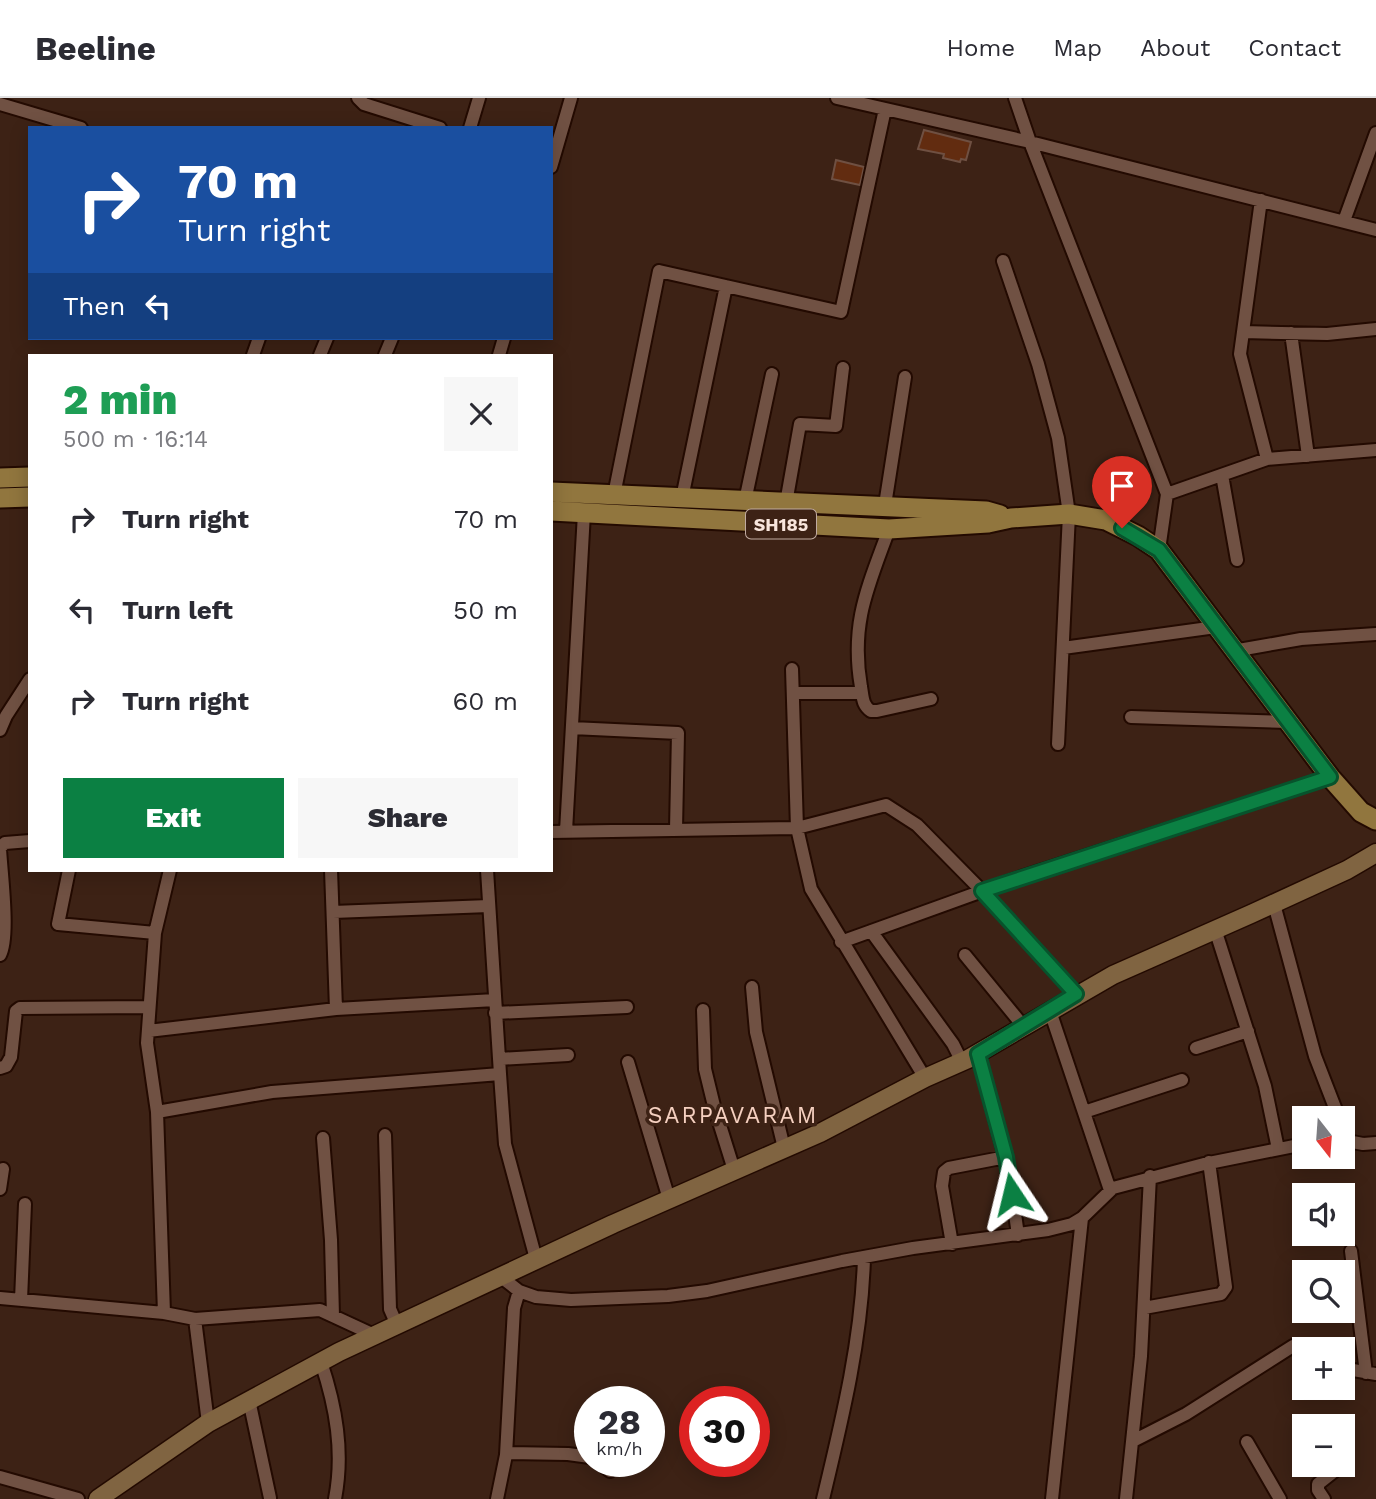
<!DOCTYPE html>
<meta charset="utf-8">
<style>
body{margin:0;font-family:"Work Sans",sans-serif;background:#f7f7f7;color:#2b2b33;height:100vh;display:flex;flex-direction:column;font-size:26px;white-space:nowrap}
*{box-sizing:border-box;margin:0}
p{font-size:23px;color:#7c7c81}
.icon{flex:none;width:38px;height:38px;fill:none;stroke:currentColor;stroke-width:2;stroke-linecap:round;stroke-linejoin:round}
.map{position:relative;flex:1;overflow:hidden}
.details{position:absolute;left:28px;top:256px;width:525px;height:518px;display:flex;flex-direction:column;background:#fff;border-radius:0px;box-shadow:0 4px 18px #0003}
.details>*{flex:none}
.guide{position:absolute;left:28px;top:28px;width:525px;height:214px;border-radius:0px;box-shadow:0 4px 18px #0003;background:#1a4fa0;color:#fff;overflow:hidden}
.needle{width:46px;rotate:163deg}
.buttons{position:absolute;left:1292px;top:1008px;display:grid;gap:14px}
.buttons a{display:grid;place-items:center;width:63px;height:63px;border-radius:0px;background:#fff;box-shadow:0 4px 18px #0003;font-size:35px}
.speed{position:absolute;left:574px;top:1288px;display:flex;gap:14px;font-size:35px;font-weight:700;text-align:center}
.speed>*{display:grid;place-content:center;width:91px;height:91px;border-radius:50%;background:#fff;box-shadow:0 4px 18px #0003;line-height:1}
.speed small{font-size:18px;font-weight:400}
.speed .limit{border:10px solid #d22;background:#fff;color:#111}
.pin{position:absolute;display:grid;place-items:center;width:60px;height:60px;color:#fff;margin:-72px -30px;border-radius:50% 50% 50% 0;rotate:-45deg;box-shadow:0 0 7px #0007}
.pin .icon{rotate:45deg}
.me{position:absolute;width:77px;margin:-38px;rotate:350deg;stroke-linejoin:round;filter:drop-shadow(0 0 5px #0008)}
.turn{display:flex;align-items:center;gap:24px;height:147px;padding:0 35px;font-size:32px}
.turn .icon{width:91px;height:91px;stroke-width:2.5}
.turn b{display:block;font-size:49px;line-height:60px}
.then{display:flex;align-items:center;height:66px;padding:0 35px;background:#0003;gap:14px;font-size:26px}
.round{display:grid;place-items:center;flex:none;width:74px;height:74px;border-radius:0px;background:#f7f7f7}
.summary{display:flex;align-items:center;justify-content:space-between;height:119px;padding:0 35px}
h1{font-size:42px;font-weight:800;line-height:52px;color:#1e9e55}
.action{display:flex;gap:14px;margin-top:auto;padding:14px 35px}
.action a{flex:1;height:80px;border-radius:0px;background:#0b8043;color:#fff;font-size:28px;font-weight:800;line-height:80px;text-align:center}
.action a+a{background:#f7f7f7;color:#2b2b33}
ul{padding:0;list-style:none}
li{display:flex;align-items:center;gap:21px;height:91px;padding:0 35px}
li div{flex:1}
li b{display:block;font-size:26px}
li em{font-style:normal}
header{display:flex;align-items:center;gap:42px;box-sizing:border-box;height:98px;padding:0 35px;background:#fff;border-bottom:2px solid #e1e1e2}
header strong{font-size:33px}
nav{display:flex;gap:38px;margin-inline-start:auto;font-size:24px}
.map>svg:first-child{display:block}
.building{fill:#622c10;stroke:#6f5042;stroke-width:2}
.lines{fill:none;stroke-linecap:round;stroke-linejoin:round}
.street-casing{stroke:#230a01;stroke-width:16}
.secondary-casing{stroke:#230a01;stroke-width:21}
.primary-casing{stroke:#230a01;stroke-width:23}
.street{stroke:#705143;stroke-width:12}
.secondary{stroke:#806441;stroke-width:18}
.primary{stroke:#91763e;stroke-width:19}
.route-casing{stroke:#07532c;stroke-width:18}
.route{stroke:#0b8043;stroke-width:12}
.labels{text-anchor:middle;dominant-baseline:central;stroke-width:7;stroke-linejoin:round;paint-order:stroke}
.shield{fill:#3d2215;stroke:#c0aaa0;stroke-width:2}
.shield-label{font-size:18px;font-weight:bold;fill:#f8e5dc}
.quarter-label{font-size:23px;letter-spacing:2px;fill:#f5d0c0;stroke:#3d2215}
</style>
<header>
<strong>Beeline</strong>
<nav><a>Home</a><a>Map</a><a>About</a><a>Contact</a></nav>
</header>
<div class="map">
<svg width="1376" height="1401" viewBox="0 0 1376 1401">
<rect width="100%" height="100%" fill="#3d2215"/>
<path class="building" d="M924,32L971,44L966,62L961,61L960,64L943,60L944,56L918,51Z
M836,62L864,69L860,87L832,81Z"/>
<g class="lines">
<g class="street-casing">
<path id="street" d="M358,0L364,6L440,30
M837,0L1030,44L1167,396L1159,452
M1015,0L1030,44L1376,132
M0,6L81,30
M470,30L479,0
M551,69L571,0
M1344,123L1376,35
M1003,163L1038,266L1058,340L1069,416L1058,646
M1243,234L1327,236L1376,231
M1291,235L1308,358
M253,257L259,240
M320,257L327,240
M385,257L392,240
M499,257L504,240
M1267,361L1376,352
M1222,377L1237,462
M1167,396L1267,361L1240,256L1261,102
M614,397L659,173L841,214L885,11
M682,400L726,188
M745,403L772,276
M786,405L800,326L836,328L843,270
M885,407L905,279
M889,431C868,489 850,525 861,589C863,599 862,607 871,613H877L931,601
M1063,550L1216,529
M1233,553L1301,541L1376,536
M792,571L797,730L811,791L925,980
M793,595H862
M1131,619L1288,624
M572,630L678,635L676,731
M0,632L6,618L30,581
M566,733L584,415
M551,734L797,730L886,707L917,727L982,793L1076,896
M69,772L58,826L155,835
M170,772L155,835L147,945L157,1014L164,1215L195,1221L208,1325
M1274,806L1315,958L1339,1020
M333,814L489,808
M1215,831L1265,988L1278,1051
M871,833L953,946L962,964
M841,844L1024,778L1330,679
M0,857C10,839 1,773 0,750L5,745L30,743
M965,857L1024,929
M752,889L756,934L784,1050
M336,911L495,902
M703,912L705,971L714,1008L734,1072
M1050,913L1110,1092
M495,915L627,909
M148,933L336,911L331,772
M1196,950L1248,933
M978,956L1009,1074L1018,1137
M499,961L568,957
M628,964L669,1101
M0,970L6,968L11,959L16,913L20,910L149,909
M500,976L505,1046L536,1161
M157,1014L272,994L500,976L487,772
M1084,1014L1182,982
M385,1037L390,1211L397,1227
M323,1040L331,1142L333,1218
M1342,1042L1363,1046L1376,1045
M0,1091L3,1071
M952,1146L942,1088L944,1074L949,1070L1006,1059
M1351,1153L1366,1275
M500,1178L519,1193L536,1199L571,1202L668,1198L707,1193L842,1163L913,1150L1048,1132L1072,1126L1082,1120L1113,1090L1204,1066L1304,1046
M0,1200L164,1215
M21,1202L25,1106
M1144,1210L1221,1196L1226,1189L1209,1064
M195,1221L320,1212L374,1237
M321,1264C336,1309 344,1354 335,1401
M1342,1270L1376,1276
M249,1302L270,1400
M1133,1343L1186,1316L1293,1248H1303L1312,1251
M1247,1344L1280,1401
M506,1355L568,1356L590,1359
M597,1363L610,1373
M0,1379L78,1401
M497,1401L506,1357L514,1210L519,1193
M823,1401C842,1322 862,1240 864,1159
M1052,1401L1082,1120
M1126,1401L1141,1258L1150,1078
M1324,1401L1318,1392V1386L1342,1367"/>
</g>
<g class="secondary-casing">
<path id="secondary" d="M98,1401L208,1325L339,1254L613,1126L820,1035L925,980L968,961L1113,877L1251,816L1347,772L1376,755"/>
</g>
<g class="primary-casing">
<path id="primary" d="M0,380L30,379
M551,394L986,413L1000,417
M0,400L30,399
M551,413L889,431L988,425L1011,420L1069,416L1106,422L1138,438L1159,452L1330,679L1361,714L1376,722"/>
</g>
<use href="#street" class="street"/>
<use href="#secondary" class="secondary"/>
<use href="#primary" class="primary"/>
</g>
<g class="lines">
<g class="route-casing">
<path id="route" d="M1012,1096L1006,1059L978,956L1076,896L982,793L1330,679L1159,452L1122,430"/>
</g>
<use href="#route" class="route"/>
</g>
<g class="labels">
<rect class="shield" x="746" y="411.5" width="70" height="29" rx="5"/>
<g class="shield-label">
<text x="781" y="426">SH185</text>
</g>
<g class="quarter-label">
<text x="733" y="1017">SARPAVARAM</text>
</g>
</g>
</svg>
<div class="buttons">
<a><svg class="needle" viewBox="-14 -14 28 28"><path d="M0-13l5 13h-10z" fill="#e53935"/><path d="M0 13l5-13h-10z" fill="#7c7c81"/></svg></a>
<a><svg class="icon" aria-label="sound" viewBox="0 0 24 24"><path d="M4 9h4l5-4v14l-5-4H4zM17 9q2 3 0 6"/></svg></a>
<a><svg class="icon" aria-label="search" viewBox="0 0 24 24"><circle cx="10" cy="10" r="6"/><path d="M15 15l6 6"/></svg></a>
<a>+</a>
<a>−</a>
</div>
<div class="speed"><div>28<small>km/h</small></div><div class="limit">30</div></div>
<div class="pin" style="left:1122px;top:430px;background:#d93025"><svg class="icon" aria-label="arrive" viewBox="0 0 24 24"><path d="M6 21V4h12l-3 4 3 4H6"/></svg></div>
<svg class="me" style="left:1012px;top:1096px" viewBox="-20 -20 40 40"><path d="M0-17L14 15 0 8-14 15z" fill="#0b8043" stroke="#fff" stroke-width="4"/></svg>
<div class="guide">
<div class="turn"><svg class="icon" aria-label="right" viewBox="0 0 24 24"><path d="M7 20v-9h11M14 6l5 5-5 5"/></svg><div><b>70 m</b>Turn right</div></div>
<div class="then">Then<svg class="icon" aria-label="left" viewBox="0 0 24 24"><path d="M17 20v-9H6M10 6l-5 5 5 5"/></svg></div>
</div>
<section class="details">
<div class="summary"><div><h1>2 min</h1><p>500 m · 16:14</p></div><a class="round"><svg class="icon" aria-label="close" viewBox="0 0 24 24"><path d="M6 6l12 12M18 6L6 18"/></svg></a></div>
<ul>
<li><svg class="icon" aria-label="right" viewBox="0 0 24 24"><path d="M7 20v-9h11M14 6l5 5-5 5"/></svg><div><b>Turn right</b></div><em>70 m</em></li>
<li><svg class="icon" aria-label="left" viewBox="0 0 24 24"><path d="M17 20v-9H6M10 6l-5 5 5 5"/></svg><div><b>Turn left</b></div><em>50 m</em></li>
<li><svg class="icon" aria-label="right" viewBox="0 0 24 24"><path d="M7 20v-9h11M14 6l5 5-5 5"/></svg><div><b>Turn right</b></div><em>60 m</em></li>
</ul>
<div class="action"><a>Exit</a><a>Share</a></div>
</section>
</div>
